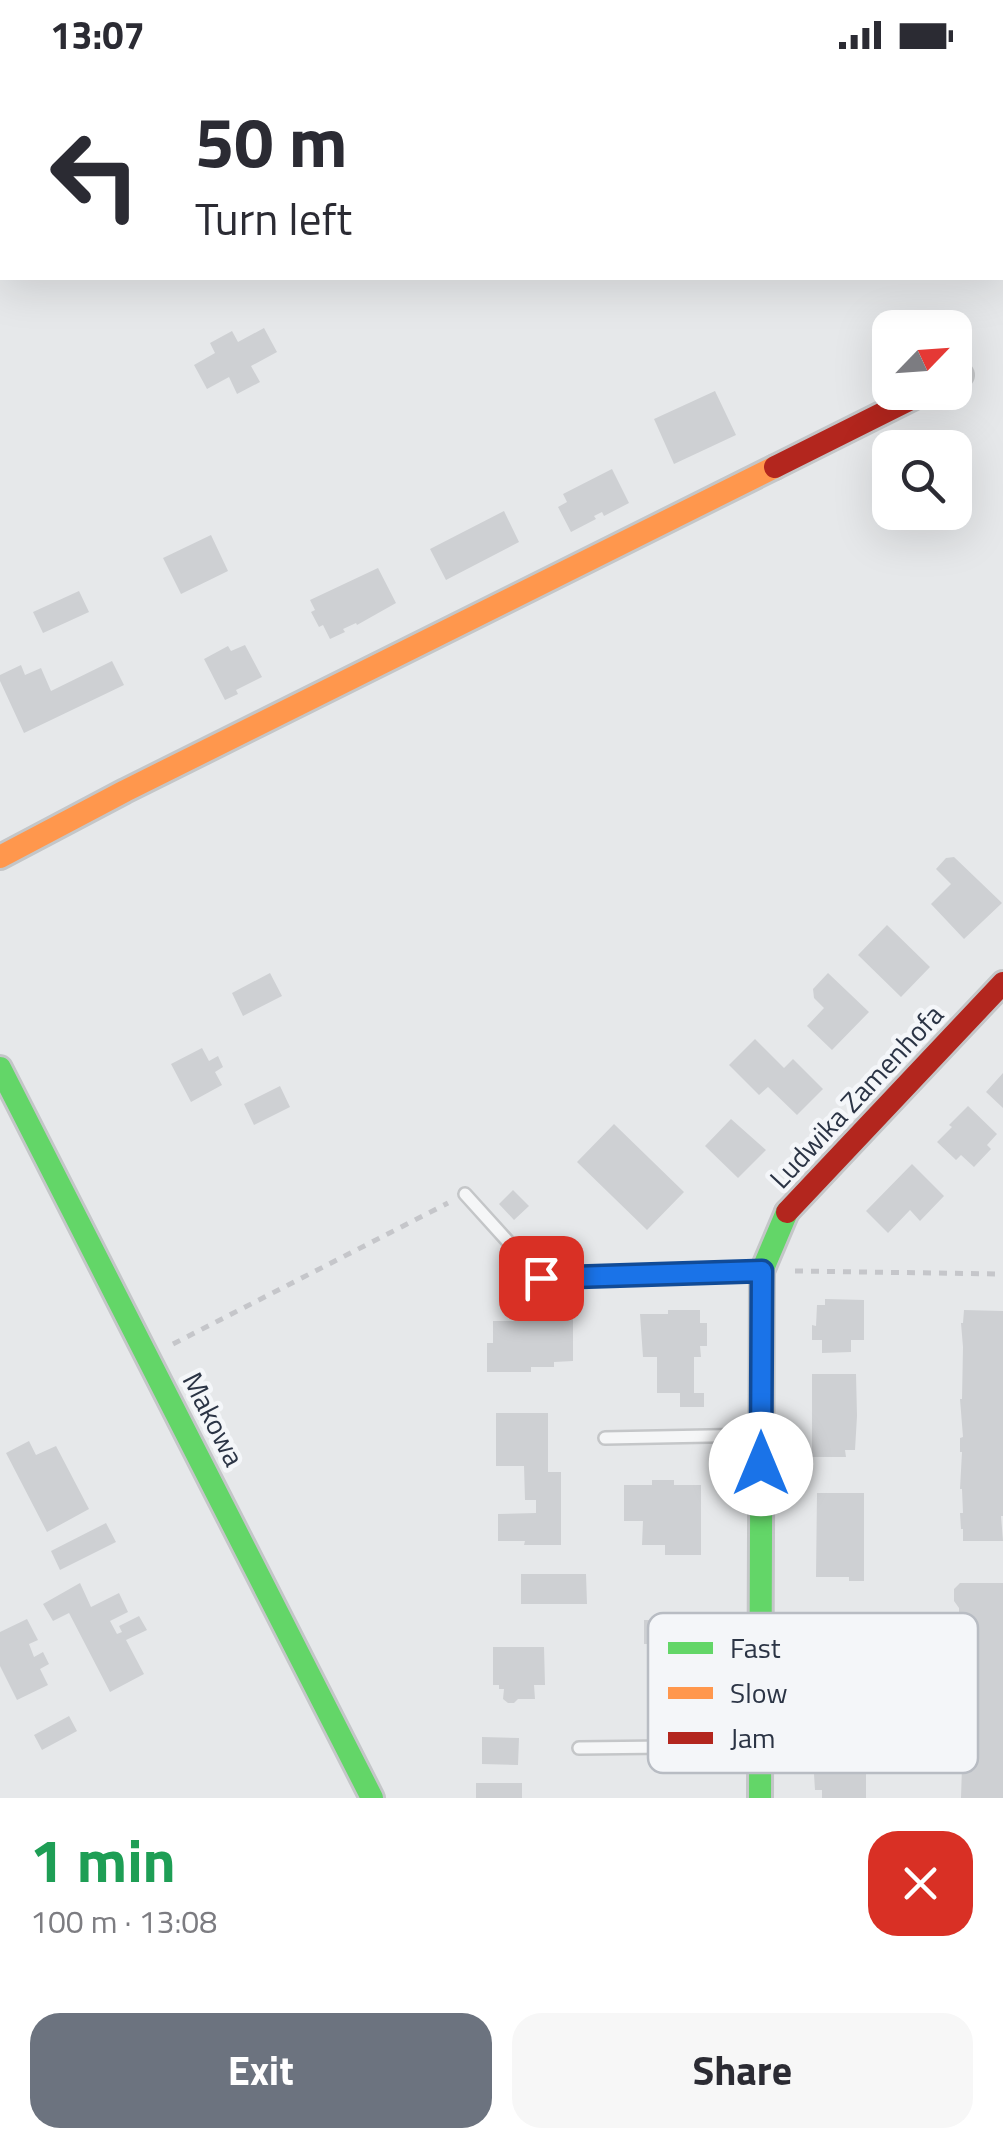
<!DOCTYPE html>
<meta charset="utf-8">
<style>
body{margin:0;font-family:"Titillium Web",sans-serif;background:#f7f7f7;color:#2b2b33;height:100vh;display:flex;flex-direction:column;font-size:38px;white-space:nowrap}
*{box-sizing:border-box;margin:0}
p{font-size:32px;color:#7c7c81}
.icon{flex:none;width:55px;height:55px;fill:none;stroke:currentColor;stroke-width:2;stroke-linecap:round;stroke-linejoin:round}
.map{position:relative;height:1728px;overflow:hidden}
.sheet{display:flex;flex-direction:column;background:#fff;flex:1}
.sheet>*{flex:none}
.top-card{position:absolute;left:0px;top:0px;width:1005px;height:210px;box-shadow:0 10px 40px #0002;background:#fff;color:#2b2b33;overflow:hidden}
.needle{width:65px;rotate:65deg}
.buttons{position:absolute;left:872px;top:240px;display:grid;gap:20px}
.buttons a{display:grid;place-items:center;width:100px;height:100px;border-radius:20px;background:#fff;box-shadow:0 10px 40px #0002;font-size:50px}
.pin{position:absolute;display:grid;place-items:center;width:85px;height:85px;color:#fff;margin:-42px;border-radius:20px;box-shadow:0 5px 15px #0006}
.me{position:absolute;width:110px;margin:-55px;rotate:0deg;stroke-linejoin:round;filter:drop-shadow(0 0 8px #0008)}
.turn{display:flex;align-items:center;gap:35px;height:210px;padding:0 30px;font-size:45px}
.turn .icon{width:130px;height:130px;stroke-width:2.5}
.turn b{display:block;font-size:70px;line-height:85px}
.round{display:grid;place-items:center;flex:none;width:105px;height:105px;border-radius:30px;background:#f7f7f7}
.head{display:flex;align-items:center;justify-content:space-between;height:170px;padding:0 30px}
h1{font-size:60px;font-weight:700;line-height:75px;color:#1e9e55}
.action{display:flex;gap:20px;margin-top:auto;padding:20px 30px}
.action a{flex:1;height:115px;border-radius:30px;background:#6c737f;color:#fff;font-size:40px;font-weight:700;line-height:115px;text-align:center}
.action a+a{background:#f7f7f7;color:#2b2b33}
.status{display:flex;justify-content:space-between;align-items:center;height:70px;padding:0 50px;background:#fff;direction:ltr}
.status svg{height:28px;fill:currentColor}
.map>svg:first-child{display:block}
.building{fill:#ced0d3}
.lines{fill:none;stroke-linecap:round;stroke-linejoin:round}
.lane-casing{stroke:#c4c6c8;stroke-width:16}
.street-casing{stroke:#c4c6c8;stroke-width:28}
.fast-casing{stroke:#c4c6c8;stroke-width:28}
.slow-casing{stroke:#c4c6c8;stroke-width:28}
.jam-casing{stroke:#c4c6c8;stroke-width:28}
.path{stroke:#c5c6ca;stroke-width:5;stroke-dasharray:8 8;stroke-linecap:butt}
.lane{stroke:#f5f6f7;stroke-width:11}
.street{stroke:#f5f6f7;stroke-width:22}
.fast{stroke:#63d668;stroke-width:22}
.slow{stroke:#ff974d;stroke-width:22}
.jam{stroke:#b3261e;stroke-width:22}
.route-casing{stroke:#114b97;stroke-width:25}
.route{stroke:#1a73e8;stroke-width:18}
.labels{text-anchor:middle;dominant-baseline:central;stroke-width:9;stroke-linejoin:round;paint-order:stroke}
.street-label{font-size:28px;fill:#2b3445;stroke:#f4f6f9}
.key{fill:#f4f6f9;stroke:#b8bcc3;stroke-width:2.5}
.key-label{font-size:28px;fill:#2b3445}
</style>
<div class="status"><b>13:07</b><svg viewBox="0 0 49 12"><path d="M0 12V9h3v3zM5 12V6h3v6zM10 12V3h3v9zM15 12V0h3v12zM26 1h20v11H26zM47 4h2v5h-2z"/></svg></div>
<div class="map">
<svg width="1003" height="1728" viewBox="0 0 1003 1728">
<rect width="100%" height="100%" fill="#e6e8ea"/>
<path class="building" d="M264,258L277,282L251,296L260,312L237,324L229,307L207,319L194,295L215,283L210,273L232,261L238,272Z
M715,321L736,365L674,394L654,349Z
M612,399L629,433L604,446L602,442L594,446L596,449L571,462L558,437L567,432L563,424Z
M504,441L519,472L446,510L430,479Z
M211,465L228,501L181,524L163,488Z
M378,498L396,533L357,555L356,553L343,559L345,562L330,569L323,555L319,557L311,542L315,540L310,530Z
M79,521L89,542L43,563L33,542Z
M245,575L262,607L236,620L238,624L225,630L204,589L228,576L231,581Z
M112,591L124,615L24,663L0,611V605L21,595L25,605L41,598L51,621Z
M954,787L1002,833L964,869L931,834L951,814L936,799L946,788Z
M887,855L930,897L901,927L858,885Z
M270,903L282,926L243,946L232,923Z
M828,903L869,942L832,980L807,956L824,938L814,928L813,919Z
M755,969L784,998L793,989L823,1019L797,1045L768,1017L759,1025L729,995Z
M202,978L209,991L218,986L223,997L215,1002L222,1015L191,1032L171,994Z
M1003,1003V1038L986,1022Z
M280,1016L290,1037L254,1055L244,1034Z
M968,1036L997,1064L987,1075L991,1079L974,1097L961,1085L956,1090L937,1072L952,1057L949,1055Z
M731,1049L766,1080L738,1108L705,1076Z
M614,1054L684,1122L647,1160L577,1092Z
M912,1094L944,1126L920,1151L910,1140L888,1163L866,1141Z
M513,1120L529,1136L514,1150L499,1134Z
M825,1229L864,1230V1270H851V1282L822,1283V1270H812V1255L816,1256L817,1235H825Z
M668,1240H700V1253H707V1276H700L701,1287H694V1323H704V1337H680V1323H657V1287H643L640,1244H668Z
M964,1240L1003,1241V1446H1001L1003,1471H963V1459H961L960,1443H963L962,1419H960L962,1382H960V1368L963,1367L960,1329H962L963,1277L961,1253H963Z
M530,1246H573V1291L554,1292V1297H531V1302H487V1273H493V1251H531Z
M812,1304H856L857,1346L855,1380H845L846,1387H812Z
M496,1343H548V1402H561V1475H524L525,1471H498V1444L536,1443V1430H525L524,1396H496Z
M29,1371L36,1385L56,1376L89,1439L47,1462L6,1383Z
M652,1410H674V1415H701V1485H665V1475H642L643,1451H624V1415H652Z
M817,1423H864V1511H849V1507H816Z
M106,1453L116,1472L60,1500L51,1481Z
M521,1504H586L587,1534H521Z
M80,1513L91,1537L119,1523L128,1542L110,1551L117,1564L122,1562L119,1556L139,1546L147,1560L126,1570L144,1604L110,1622L69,1543L53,1551L43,1534Z
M960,1513H1003V1728H961L963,1665L962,1654L960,1653L962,1627L960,1600H962L963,1579H960L959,1538L954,1531V1519Z
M820,1542H838V1546H845V1542H862V1570H865L866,1584H862V1600H865L866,1622H850L846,1625L818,1622V1602H812V1556H820Z
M27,1549L38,1570L29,1574L34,1587L43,1582L49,1594L40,1599L48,1615L17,1630L0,1596V1562Z
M644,1550H687V1564H702V1579L694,1578V1593H649V1574H644Z
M493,1577H544L545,1615H534L535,1629H518L514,1633H508L503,1629L504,1619H499V1615H493Z
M69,1646L77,1661L42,1680L34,1665Z
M482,1667L519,1668L518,1695L482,1694Z
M814,1704H866V1728H822V1720H815Z
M476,1713H522V1728H476Z"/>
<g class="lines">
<g class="lane-casing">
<path id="lane" d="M465,1124L541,1208L759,1201
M605,1368L761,1365
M579,1678L755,1676"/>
</g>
<g class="street-casing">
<path id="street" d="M955,307L961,305"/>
</g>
<g class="fast-casing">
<path id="fast" d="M0,998L372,1728
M760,1728L762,1201L787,1142"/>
</g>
<g class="slow-casing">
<path id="slow" d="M0,787L125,721L775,397"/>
</g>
<g class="jam-casing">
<path id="jam" d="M775,397L925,322
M787,1142L1003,913"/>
</g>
<path class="path" d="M795,1201L1003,1204
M173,1274L448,1133"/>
<use href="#lane" class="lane"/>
<use href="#street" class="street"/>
<use href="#fast" class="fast"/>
<use href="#slow" class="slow"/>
<use href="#jam" class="jam"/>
</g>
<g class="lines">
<g class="route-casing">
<path id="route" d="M541,1208L762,1201L761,1394"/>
</g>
<use href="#route" class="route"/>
</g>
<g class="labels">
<g class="street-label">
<text transform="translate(856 1026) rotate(-47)">Ludwika Zamenhofa</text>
<text transform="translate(214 1349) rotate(63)">Makowa</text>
</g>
</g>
<rect x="648" y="1543" width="330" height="160" rx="15" class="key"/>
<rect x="668" y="1572" width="45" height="12" fill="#63d668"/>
<rect x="668" y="1617" width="45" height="12" fill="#ff974d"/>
<rect x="668" y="1662" width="45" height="12" fill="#b3261e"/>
<g class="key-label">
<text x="730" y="1588">Fast</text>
<text x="730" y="1633">Slow</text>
<text x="730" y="1678">Jam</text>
</g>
</svg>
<div class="buttons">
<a><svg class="needle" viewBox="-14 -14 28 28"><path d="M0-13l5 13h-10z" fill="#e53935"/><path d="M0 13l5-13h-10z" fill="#7c7c81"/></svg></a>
<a><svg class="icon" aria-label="search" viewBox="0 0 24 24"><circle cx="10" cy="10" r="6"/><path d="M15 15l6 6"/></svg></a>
</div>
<div class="pin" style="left:541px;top:1208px;background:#d93025"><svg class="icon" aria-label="arrive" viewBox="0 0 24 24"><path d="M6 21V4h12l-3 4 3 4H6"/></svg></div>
<svg class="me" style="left:761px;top:1394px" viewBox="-20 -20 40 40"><circle r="19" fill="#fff"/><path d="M0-13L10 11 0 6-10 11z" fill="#1a73e8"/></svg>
<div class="top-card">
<div class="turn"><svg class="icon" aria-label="left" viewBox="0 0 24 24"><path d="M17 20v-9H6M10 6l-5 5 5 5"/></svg><div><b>50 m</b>Turn left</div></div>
</div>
</div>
<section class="sheet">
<div class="head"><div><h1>1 min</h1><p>100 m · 13:08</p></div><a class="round" style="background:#d93025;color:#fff"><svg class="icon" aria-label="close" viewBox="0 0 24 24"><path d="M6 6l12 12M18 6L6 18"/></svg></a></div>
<div class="action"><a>Exit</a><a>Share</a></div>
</section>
